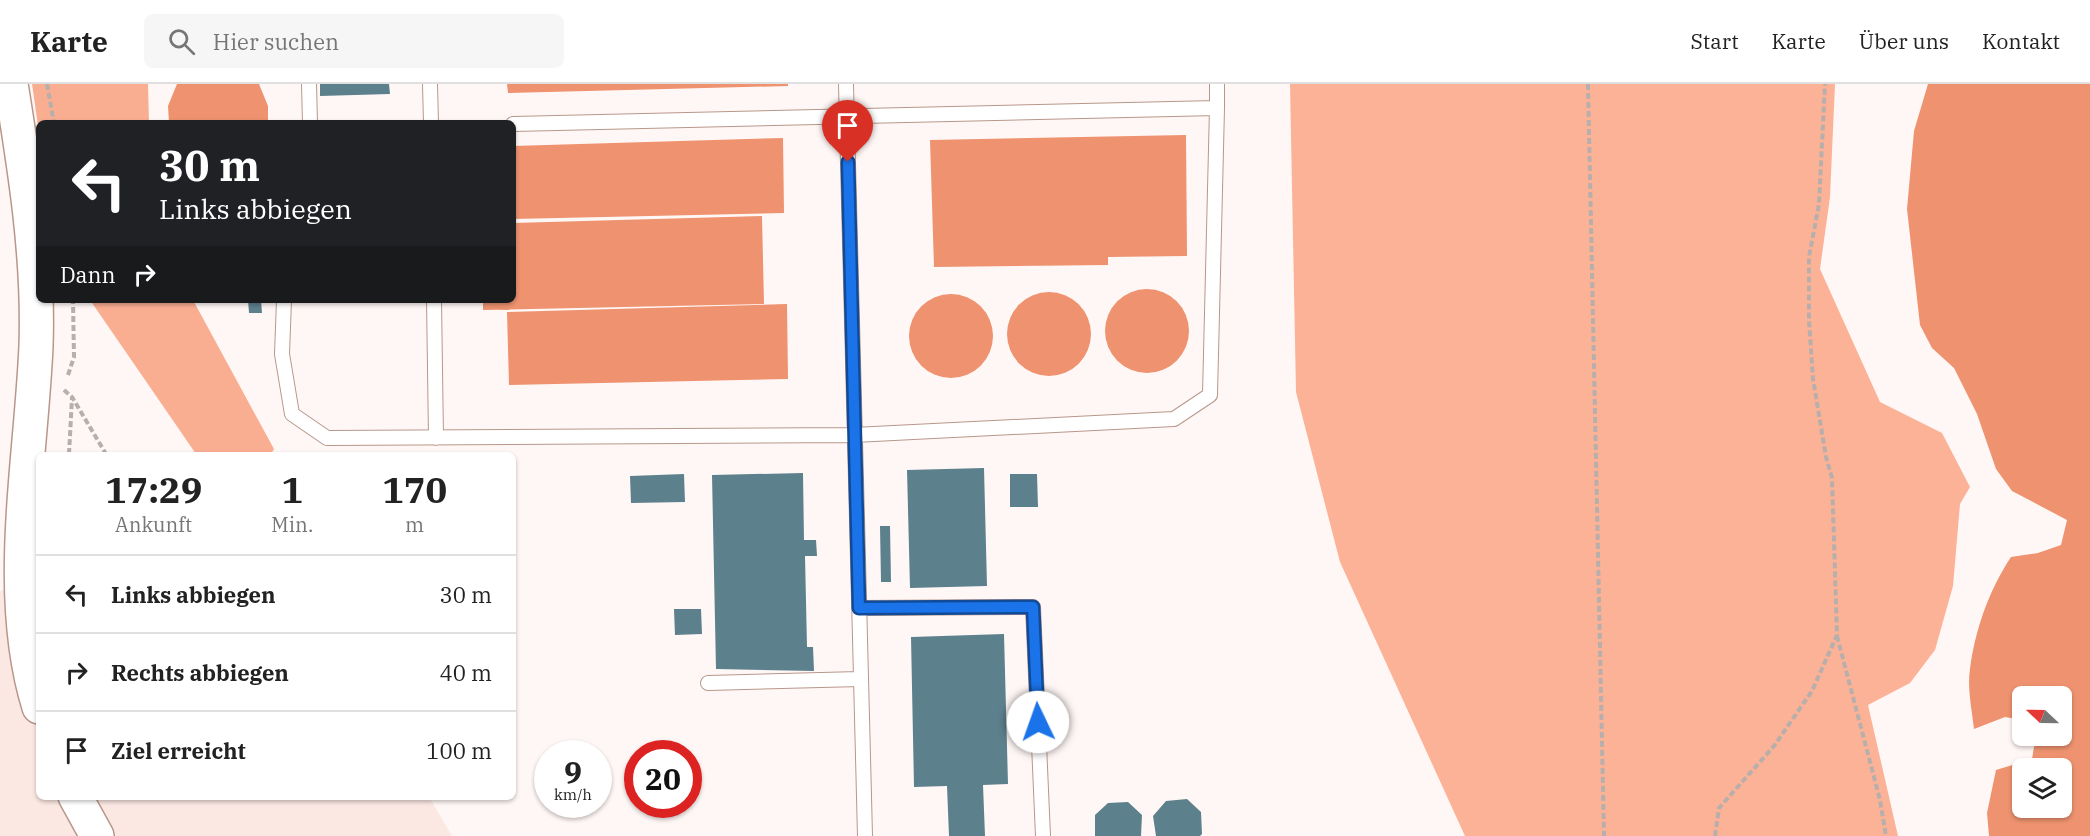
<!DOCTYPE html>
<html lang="de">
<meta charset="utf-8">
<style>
body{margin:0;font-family:"IBM Plex Serif",serif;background:#f6f6f6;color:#222;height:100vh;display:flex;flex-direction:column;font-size:22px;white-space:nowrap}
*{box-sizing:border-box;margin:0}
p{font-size:20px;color:#767676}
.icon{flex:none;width:33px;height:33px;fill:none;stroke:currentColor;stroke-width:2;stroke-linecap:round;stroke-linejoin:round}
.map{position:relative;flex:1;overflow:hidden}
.details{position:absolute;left:36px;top:368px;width:480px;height:348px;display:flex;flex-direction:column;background:#fff;border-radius:9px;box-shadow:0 2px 4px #0004}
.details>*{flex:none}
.hud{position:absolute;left:36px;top:36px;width:480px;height:183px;border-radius:9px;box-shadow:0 2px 4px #0004;background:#202124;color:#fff;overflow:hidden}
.needle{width:39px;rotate:292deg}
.tools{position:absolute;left:2012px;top:602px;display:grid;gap:12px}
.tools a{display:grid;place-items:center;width:60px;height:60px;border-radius:9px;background:#fff;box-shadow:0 2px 4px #0004;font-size:30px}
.speed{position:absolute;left:534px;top:656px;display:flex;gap:12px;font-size:30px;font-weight:700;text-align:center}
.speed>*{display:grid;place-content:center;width:78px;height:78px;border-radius:50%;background:#fff;box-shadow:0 2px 4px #0004;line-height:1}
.speed small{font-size:15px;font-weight:400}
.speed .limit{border:9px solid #d22;background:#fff;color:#111}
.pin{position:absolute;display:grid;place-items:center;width:51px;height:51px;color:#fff;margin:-62px -26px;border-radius:50% 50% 50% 0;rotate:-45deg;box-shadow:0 0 6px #0007}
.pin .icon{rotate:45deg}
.me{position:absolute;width:66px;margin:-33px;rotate:357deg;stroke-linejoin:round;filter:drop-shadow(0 0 4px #0008)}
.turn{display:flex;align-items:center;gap:21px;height:126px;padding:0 24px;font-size:27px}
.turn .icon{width:78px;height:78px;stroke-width:2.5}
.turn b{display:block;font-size:42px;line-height:51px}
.then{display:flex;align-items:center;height:57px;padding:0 24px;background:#0003;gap:12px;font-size:22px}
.eta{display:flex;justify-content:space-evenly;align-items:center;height:102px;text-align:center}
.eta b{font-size:36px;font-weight:700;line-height:42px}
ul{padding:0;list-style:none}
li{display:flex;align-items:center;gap:18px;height:78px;padding:0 24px;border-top:2px solid #e0e0e0}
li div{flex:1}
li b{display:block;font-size:22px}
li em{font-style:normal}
header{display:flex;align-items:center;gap:36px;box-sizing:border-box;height:84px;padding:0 30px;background:#fff;border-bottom:2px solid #e0e0e0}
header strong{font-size:28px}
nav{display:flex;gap:33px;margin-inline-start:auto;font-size:21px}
.search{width:420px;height:54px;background:#f6f6f6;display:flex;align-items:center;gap:15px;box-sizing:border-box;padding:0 21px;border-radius:9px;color:#767676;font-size:22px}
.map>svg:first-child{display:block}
.built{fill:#fbe8e2}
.green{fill:#fcb296}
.forest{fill:#faae91}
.water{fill:#ee926f;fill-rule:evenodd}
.building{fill:#5c808c}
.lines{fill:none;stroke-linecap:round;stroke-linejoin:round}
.service-casing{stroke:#b8978a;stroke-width:16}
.tertiary-casing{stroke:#b8978a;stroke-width:36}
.path{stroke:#b8aeab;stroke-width:4;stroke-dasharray:6 3;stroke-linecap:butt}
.service{stroke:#fff;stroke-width:14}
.tertiary{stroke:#fff;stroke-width:33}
.route-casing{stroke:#114b97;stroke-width:15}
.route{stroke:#1a73e8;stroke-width:10}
</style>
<header>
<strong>Karte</strong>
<div class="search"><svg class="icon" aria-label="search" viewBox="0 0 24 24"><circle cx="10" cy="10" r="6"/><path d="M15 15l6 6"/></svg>Hier suchen</div>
<nav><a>Start</a><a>Karte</a><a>Über uns</a><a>Kontakt</a></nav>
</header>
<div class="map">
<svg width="2090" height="752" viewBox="0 0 2090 752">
<rect width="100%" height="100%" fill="#fff7f5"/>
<path class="built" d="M39,493V712L429,713L452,752H0V507Z"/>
<path class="green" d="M1290,0H1835L1830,113L1820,185L1880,318L1942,349L1970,403L1960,420L1953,502L1935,566L1910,599L1868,621L1898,752H1465L1340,478L1296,308Z"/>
<path class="forest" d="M32,0H148L149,39H39V49Z
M90,216H193L274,365L271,370H196Z"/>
<path class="water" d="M177,0H259L268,22V39H169L168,22Z
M507,0H788V2L508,9Z
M1928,0H2090V752H1989L1987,729L1996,686L2032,675L2036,651H2061V612H2022V636L2005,633L1974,645C1972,626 1967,604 1970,585C1975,546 1989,506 2011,473L2038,469L2061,461L2067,436L2012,407L1996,385L1977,330L1954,284L1932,264L1920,241L1907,125L1914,47ZM2022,684H2061V723H2022Z
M1186,51L1187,172L1108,173V181L934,183L930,56Z
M783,54L784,129L513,135V62Z
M762,132L764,220L483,226V216H513V139Z
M1105 247a42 42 0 1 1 84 0a42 42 0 1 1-84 0Z
M1007 250a42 42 0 1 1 84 0a42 42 0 1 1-84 0Z
M909 252a42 42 0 1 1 84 0a42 42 0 1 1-84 0Z
M787,220L788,295L509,301L507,228Z"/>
<path class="building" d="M320,0H389L390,10L320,12Z
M248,216H261L262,229H249Z
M984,384L987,502L910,504L907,386Z
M803,389L804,456H816L817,472H805L807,563H813L814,587L716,585L712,391Z
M684,390L685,418L631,419L630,392Z
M1010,390H1037L1038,423H1010Z
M880,442H890L891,498H881Z
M674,525H701L702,550L675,551Z
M1004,550L1008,700L983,701L985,752H949L947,702L914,703L911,553Z
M1187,715L1201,728L1202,750L1200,752H1156L1153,732L1166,717Z
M1128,718L1142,731L1141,752H1095V731L1108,719Z"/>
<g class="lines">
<g class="service-casing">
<path id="service" d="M309,0L310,39
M430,0L431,39
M846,0L865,752
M513,40L1217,24V0
M284,216L282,270L292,330L327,354L854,351L1174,335L1210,311L1217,24
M434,216L436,354
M859,524L1033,523L1043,752
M708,599L860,595"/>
</g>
<g class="tertiary-casing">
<path id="tertiary" d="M11,0C25,87 39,173 36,262C31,378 4,511 39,623
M75,712L97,752"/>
</g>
<path class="path" d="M47,0L54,39
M1588,0L1604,752
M68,291L74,273L73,216
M64,306L72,313L106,370
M69,370L72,314
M1837,552L1880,716L1886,752
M1715,752L1719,724L1774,662L1812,607L1837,551L1832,394L1826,373L1813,295L1809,236V173L1819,120L1825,0"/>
<use href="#service" class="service"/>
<use href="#tertiary" class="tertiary"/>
</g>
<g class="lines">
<g class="route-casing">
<path id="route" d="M848,78L859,524L1033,523L1038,638"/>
</g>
<use href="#route" class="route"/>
</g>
</svg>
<div class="tools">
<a><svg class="needle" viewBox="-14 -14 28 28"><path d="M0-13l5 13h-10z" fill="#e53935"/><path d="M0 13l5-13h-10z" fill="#767676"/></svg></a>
<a><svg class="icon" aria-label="layers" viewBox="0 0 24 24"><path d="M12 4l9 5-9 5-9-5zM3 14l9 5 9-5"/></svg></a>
</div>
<div class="speed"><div>9<small>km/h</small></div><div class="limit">20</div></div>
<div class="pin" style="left:848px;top:78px;background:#d93025"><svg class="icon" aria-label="arrive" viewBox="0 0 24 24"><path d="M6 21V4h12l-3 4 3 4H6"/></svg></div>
<svg class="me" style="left:1038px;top:638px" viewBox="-20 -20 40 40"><circle r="19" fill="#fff"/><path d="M0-13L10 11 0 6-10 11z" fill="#1a73e8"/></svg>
<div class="hud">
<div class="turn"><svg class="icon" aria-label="left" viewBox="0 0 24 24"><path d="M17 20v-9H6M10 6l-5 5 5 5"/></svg><div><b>30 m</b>Links abbiegen</div></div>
<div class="then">Dann<svg class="icon" aria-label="right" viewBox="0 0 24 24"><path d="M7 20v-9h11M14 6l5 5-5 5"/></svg></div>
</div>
<section class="details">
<div class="eta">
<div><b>17:29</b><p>Ankunft</p></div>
<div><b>1</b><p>Min.</p></div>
<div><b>170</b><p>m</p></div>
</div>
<ul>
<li><svg class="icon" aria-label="left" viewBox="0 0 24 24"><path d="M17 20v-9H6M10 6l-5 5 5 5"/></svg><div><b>Links abbiegen</b></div><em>30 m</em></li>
<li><svg class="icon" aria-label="right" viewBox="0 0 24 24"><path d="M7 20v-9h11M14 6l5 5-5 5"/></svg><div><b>Rechts abbiegen</b></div><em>40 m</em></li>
<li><svg class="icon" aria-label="arrive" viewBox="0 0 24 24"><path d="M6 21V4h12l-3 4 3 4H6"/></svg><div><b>Ziel erreicht</b></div><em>100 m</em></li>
</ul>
</section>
</div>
